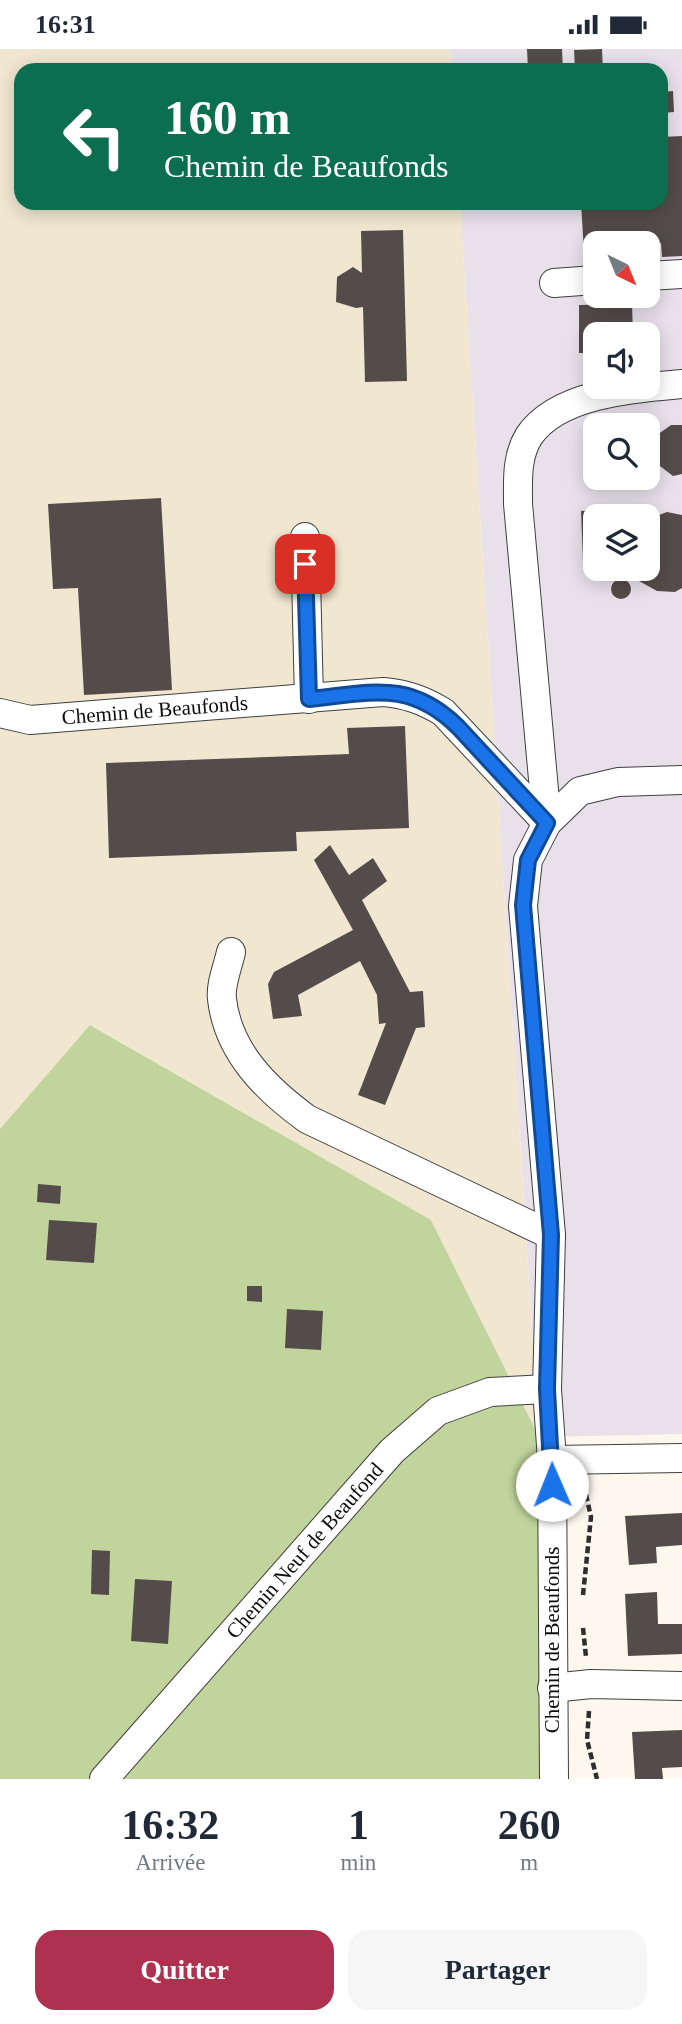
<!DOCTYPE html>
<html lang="fr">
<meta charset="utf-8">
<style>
body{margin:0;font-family:"Times New Roman",serif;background:#f6f6f7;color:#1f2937;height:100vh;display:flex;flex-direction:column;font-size:26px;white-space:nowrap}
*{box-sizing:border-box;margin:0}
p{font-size:23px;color:#747a83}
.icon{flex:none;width:38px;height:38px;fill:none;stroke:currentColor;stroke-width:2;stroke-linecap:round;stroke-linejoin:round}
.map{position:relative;height:1730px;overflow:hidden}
.drawer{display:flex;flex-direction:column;background:#fff;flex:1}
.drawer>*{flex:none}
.guide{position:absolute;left:14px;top:14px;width:654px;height:147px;border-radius:21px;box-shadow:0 4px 18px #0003;background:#0b6e4f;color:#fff;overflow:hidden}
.needle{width:46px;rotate:137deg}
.fabs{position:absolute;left:583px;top:182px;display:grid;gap:14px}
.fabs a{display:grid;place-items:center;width:77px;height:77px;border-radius:14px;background:#fff;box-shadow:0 4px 18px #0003;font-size:35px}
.pin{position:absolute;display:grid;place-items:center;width:60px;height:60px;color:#fff;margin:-30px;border-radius:14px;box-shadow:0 4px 10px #0006}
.me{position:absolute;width:77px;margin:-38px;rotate:359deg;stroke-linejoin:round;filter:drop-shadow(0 0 5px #0008)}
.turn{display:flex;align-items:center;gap:24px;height:147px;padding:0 35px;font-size:32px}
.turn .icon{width:91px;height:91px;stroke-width:2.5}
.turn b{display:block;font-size:49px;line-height:60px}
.eta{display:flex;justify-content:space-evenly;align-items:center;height:119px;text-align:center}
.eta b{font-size:42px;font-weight:700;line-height:49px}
.action{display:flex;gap:14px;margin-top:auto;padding:14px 35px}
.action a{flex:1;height:80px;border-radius:21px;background:#af3150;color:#fff;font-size:28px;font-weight:700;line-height:80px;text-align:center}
.action a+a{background:#f6f6f7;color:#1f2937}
.status{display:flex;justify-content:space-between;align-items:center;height:49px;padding:0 35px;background:#fff;direction:ltr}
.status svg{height:19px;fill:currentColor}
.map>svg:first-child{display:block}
.industrial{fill:#e8e1ea;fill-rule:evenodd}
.farmland{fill:#f1e7d0}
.forest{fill:#c0d49b}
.building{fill:#544c4a}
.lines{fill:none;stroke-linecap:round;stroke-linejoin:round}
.minor-casing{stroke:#3f3f3f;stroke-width:30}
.path{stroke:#2e2e2e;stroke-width:4.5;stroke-dasharray:7 3.5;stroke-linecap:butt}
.minor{stroke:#fff;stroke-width:28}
.route-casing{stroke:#114b97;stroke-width:18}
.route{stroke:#1a73e8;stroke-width:12}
.labels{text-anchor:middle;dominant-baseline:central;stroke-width:7;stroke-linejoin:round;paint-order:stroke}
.street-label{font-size:21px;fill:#0c0c0c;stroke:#fff}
</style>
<div class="status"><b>16:31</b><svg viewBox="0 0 49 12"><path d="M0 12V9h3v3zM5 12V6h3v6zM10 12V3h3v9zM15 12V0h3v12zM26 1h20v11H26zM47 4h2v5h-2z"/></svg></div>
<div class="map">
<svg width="682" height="1730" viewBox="0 0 682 1730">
<rect width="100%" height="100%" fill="#fdf7ed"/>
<path class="industrial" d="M450,0H682V1385L539,1388L460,154H662V21H452ZM595,194H648V247H595ZM595,285H648V338H595ZM595,376H648V429H595ZM595,467H648V520H595Z"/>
<path class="farmland" d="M0,0H450L452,21H21V154H460L539,1388L431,1171L91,976L0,1080Z"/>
<path class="forest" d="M90,976L431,1171L539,1388L543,1730H0V1080Z"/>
<path class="building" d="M527,0H562L563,21H528Z
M602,0L603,21H575L574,1Z
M673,42L674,63L662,64V43Z
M682,87V207L662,208L661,194H595V220L585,221L581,154H662V88Z
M403,181L407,332L365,333L363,258L356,259L336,253L337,228L353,218L362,224L361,182Z
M632,255L633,285H595V304H579V256Z
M671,376H682V425L673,427L656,414L653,401L657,386Z
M161,449L172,641L84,646L78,539L53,540L48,455Z
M609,460V467H595V511H583L581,462Z
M667,463L682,466V539L675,543L657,542L639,532L634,520H648V470Z
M611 540a10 10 0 1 1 20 0a10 10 0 1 1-20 0Z
M405,677L409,779L296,783L297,802L109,809L106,714L349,705L347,679Z
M330,796L349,826L373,809L387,832L362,851L410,943L423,942L425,978L416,979L385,1056L358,1046L386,974L379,975L377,946L360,912L298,946L302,967L273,970L268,935L274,923L353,881L314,811Z
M38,1135L61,1137L60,1155L37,1153Z
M49,1171L97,1174L94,1214L46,1211Z
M247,1237H262V1253L247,1252Z
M287,1260L323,1262L321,1301L285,1299Z
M682,1464V1496L656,1498L657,1514L629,1516L625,1467Z
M92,1501L110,1502L109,1546L91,1545Z
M135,1530L172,1532L168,1595L131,1592Z
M657,1543L658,1575H682V1605L628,1607L625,1545Z
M682,1681V1718L662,1719L663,1730H635L632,1683Z"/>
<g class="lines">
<g class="minor-casing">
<g id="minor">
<path d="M648,227L682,225"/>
<path d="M554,234L595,231"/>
<path d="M305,488L309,650"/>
<path id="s1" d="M0,664L30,671L383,643C406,645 423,651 443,663L547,774"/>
<path d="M547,774L518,455C518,432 516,408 529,387C558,344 636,339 682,335"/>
<path d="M231,903C228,917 220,936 222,950C228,1003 266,1040 307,1070L551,1186"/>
<path d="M552,1411L682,1409"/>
<path d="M552,1639L591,1635L682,1637"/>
<path id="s2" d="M104,1730L392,1402L438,1362L490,1343L547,1340"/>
<path d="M554,1730L552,1411L547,1340L551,1186L523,857L528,811L547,774L580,742L618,733L682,731"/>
</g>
</g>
<path class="path" d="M583,1546L591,1468L584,1437
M583,1579L586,1608
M589,1662L587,1691L597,1730"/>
<use href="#minor" class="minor"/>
</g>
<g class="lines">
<g class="route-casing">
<path id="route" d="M305,515L309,650C370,644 409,630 458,678L547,774L528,811L523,856L551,1186L547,1340L552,1436"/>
</g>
<use href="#route" class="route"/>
</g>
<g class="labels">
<g class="street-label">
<text stroke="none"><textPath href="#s1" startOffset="156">Chemin de Beaufonds</textPath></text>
<text stroke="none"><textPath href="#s2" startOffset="304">Chemin Neuf de Beaufond</textPath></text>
<text transform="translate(552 1591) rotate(-90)">Chemin de Beaufonds</text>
</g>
</g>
</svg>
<div class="fabs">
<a><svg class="needle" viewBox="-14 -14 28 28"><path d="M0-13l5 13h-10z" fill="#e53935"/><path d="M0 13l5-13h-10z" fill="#747a83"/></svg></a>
<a><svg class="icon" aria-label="sound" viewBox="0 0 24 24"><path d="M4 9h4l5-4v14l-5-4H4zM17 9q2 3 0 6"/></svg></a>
<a><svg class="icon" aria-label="search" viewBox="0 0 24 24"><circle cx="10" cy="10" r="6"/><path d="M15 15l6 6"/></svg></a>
<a><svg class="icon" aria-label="layers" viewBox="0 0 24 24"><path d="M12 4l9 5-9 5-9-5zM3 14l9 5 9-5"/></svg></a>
</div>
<div class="pin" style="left:305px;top:515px;background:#d93025"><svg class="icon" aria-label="arrive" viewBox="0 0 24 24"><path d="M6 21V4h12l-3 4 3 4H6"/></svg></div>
<svg class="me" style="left:552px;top:1436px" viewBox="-20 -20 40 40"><circle r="19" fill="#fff"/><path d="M0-13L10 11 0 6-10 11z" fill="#1a73e8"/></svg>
<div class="guide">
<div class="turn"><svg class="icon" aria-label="left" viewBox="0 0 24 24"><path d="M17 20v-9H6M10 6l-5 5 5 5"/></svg><div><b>160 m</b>Chemin de Beaufonds</div></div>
</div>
</div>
<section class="drawer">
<div class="eta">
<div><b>16:32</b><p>Arrivée</p></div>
<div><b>1</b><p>min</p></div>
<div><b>260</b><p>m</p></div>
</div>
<div class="action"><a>Quitter</a><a>Partager</a></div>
</section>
